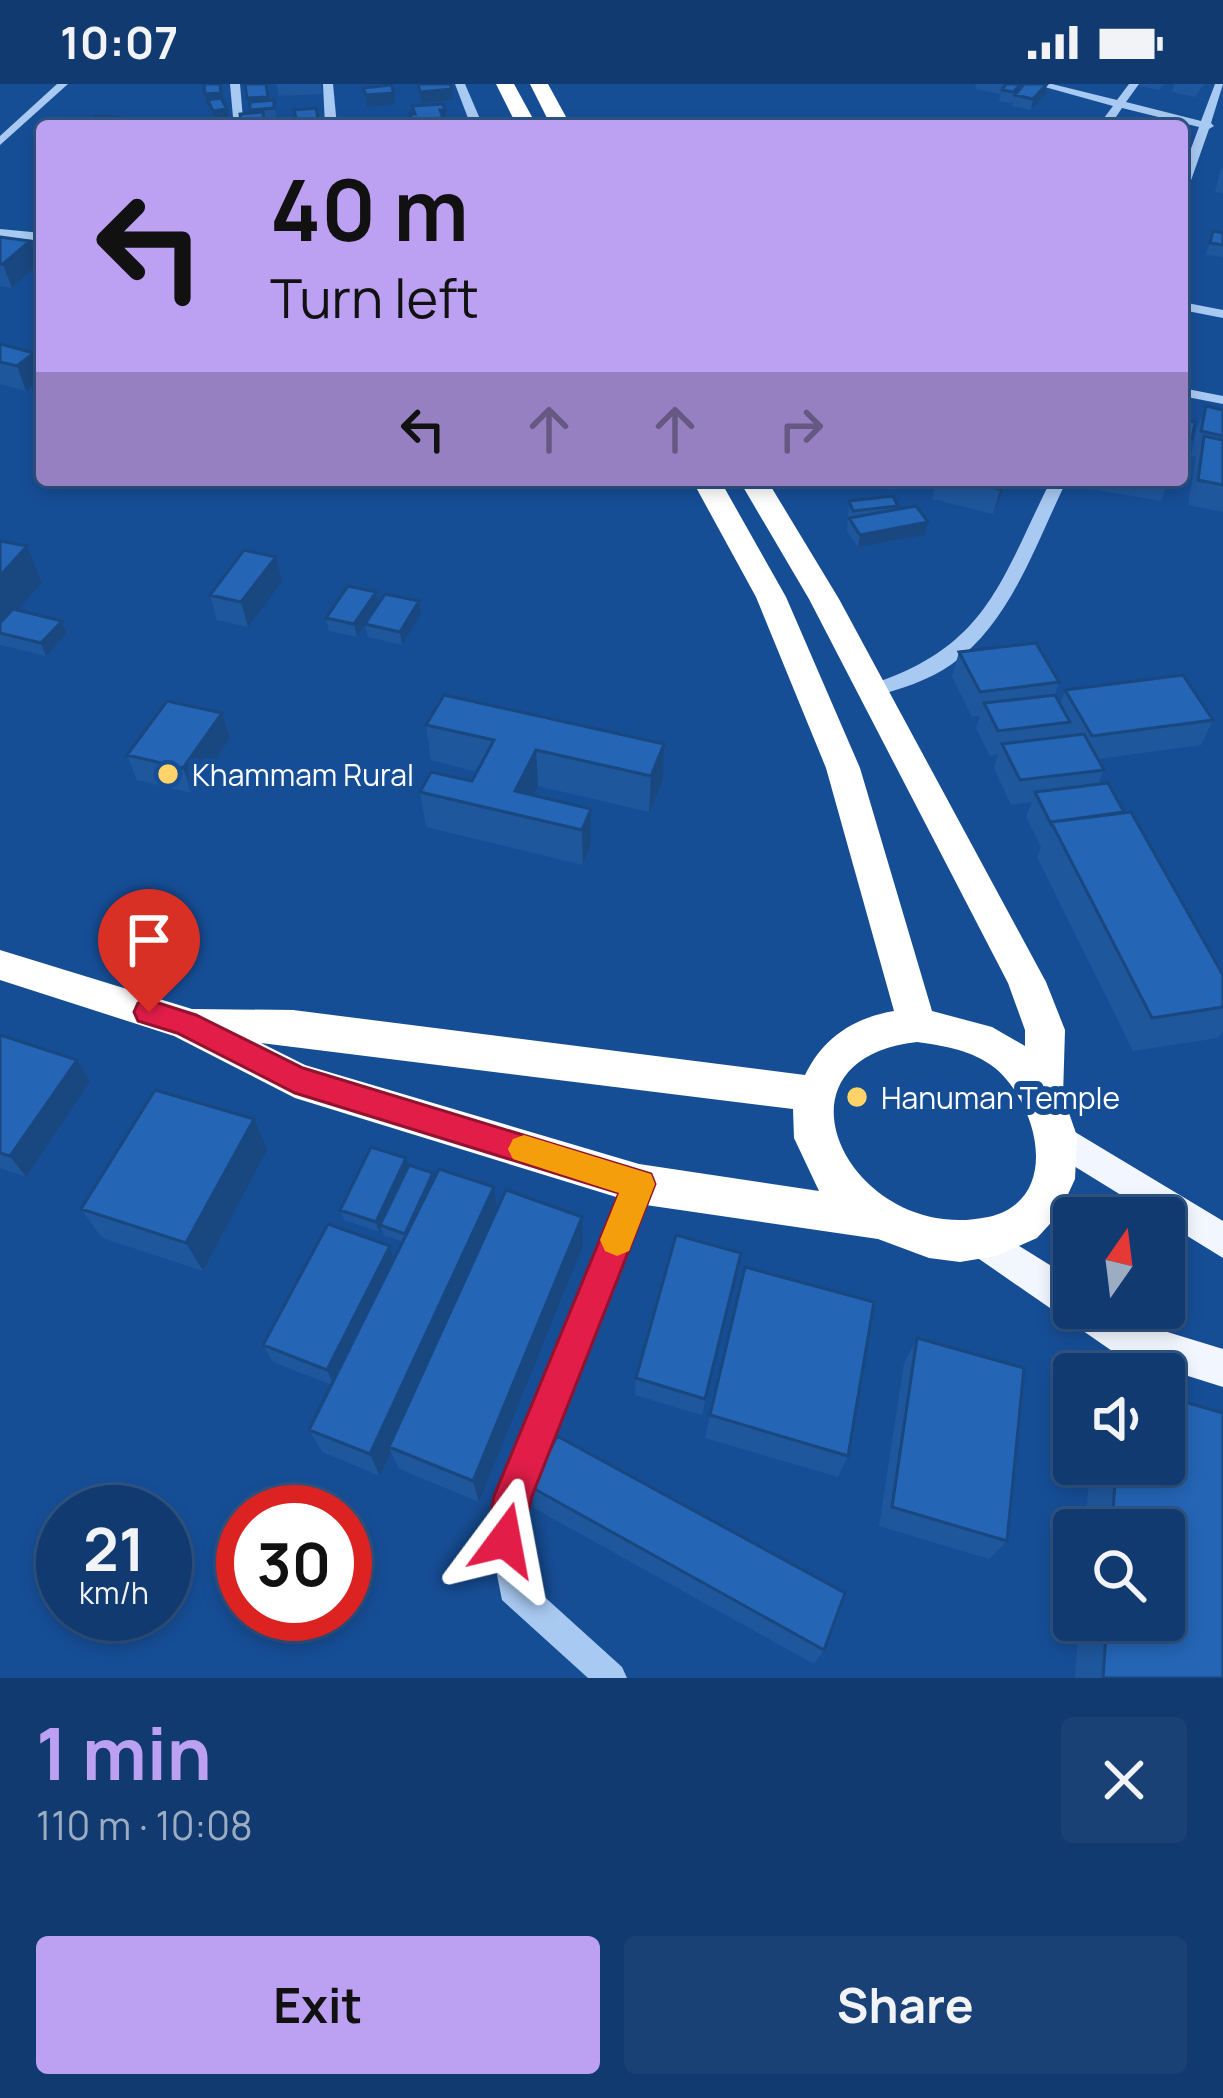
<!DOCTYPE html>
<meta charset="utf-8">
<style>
body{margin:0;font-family:Manrope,sans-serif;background:#194175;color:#f1f3f6;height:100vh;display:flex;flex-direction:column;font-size:45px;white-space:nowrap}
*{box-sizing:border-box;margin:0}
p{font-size:39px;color:#9cadc3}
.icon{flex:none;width:66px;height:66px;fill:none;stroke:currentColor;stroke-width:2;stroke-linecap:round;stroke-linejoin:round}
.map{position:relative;height:1594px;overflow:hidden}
.drawer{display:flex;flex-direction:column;background:#103a70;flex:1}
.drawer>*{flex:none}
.banner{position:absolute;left:36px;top:36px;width:1152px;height:366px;border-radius:12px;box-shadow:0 6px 18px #0003,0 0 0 3px #305483;background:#bca0f2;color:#111;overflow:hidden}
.needle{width:78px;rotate:14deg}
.tools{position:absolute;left:1053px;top:1113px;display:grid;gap:24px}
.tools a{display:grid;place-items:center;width:132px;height:132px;border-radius:12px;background:#103a70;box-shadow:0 6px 18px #0003,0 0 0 3px #305483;font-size:60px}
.speed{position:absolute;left:36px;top:1401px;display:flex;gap:24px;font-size:60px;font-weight:700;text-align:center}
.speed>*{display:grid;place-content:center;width:156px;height:156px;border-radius:50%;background:#103a70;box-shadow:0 6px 18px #0003,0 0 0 3px #305483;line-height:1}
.speed small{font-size:30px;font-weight:400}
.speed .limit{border:18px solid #d22;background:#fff;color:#111}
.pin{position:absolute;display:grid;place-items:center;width:102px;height:102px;color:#fff;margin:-123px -51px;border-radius:50% 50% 50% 0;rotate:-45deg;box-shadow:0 0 12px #0007}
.pin .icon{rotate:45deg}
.me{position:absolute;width:132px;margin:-66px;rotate:13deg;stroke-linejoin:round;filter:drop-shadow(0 0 9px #0008)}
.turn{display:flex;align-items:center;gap:42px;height:252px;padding:0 36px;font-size:54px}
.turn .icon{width:156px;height:156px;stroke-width:2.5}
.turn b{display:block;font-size:84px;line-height:102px}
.lanes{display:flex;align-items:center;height:114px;padding:0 36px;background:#0003;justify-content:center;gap:60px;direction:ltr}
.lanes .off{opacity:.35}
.round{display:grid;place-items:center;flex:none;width:126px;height:126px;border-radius:12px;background:#194175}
.headline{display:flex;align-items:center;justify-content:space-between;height:204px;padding:0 36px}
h1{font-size:72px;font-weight:700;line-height:90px;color:#bca0f2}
.primary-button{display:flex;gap:24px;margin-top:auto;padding:24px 36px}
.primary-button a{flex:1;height:138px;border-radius:12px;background:#bca0f2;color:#111;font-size:48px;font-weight:700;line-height:138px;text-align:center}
.primary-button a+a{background:#194175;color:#f1f3f6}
.status{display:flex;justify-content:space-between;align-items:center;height:84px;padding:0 60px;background:#103a70;direction:ltr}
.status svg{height:33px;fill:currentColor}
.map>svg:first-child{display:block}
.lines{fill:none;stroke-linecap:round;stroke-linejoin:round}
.minor{fill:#a8c9f1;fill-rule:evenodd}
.major{fill:#f2f7ff;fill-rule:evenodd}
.highway{fill:#fff;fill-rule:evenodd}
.wall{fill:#1f579c}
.shaded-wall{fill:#19477f}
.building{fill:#2465b5;stroke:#19477f;stroke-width:3}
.route{fill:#e11d48;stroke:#92132f;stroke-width:3}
.slow{fill:#f59e0b}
.poi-dot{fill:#ffd368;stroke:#164e96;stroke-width:4.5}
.labels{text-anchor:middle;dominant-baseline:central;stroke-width:12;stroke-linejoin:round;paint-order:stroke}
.poi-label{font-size:30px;fill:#fff;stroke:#164e96;text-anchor:start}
</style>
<div class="status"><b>10:07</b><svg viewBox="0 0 49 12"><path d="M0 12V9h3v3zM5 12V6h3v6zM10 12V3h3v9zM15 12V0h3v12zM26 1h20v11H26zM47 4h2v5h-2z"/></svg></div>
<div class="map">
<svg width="1223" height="1594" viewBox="0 0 1223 1594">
<rect width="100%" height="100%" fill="#164e96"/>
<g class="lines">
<path class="minor" d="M57,0H68L0,61V52Z
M230,0H240L243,35L233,33Z
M323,0H333L337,42H325Z
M455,0H465L483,42H471Z
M1034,0H1052L1117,16L1129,0H1139L1126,18L1201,37L1215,0H1223L1211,39L1214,42L1209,45L1188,105L1182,109V89L1199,43L1122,24L1110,42H1098L1113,22Z
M0,145L42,149V157L0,153Z
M1182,218L1223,226V234L1182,226Z
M1182,304L1223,312V320L1182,312Z
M1051,396H1067C1036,459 1011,538 952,580C928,597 900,605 873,613L866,612L864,607L866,602C987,564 999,500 1051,396Z
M639,1089L648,1092L651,1100L527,1412L520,1456L527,1497L622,1583L627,1594H588L502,1516L490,1456L499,1412L627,1100L630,1092Z"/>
<path class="major" d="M1060,1039L1223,1137V1174L1048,1066L1043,1055L1048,1044Z
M982,1139L1074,1196V1224H1116L1138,1239L1223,1265V1303L1115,1269L969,1168L964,1156L969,1144Z"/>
<path class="highway" d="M496,0H514L537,42H517Z
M530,0H548L571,42H551Z
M692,396H720L786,513L860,684L932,927L992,943L1025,962V946L1008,899L809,515L739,396H767L839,515L1046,898L1065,946L1063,1012L1077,1052L1075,1095L1059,1130L1037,1154L996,1172L960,1178L929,1174L878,1155L639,1120L295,1014L174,952L0,896V866L192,925L293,926L805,991C823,954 853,934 894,927L826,684L756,513ZM917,958C945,962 972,966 995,984C1038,1020 1063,1116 988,1133C852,1162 758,976 917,958ZM261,959L793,1025L794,1054L819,1107L639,1080L305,981Z"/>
</g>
<path class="wall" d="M245,0H266L269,17L274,16L277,35L264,36L265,42H241L250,29Z
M275,0H321L322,10L279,12L277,1Z
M976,0H1024L1045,11L1031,26L1012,22L1013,17L1012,19L999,17L1001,8L1000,10L975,5Z
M1139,0H1164L1159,6L1139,2Z
M1174,0H1204L1195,13L1172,8Z
M1221,84L1223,85V109L1215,108Z
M1213,147L1223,149V173L1206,171Z
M0,153L38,180L12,204L0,202Z
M0,260L42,290V295L26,307L0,300Z
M1206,322L1223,326V428L1188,421L1196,373L1191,372L1196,347Z
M1182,336L1192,355L1187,368L1182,367Z
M936,396H1006L993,430L932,415Z
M1088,396H1169L1161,417L1086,404Z
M849,417L898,422L897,425L925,451L858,463L847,447Z
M0,457L27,462L42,499L18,526L62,537L67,549L46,572L0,561Z
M276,473L282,498L248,543L217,536L210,511Z
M376,508L378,520L421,530L402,561L368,553L365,540L376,525L357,553L329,547L326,534Z
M959,568L1059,598L1055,611L1060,620L1065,606L1213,636L1201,661L1098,675L1104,686L1098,700L1124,728L1223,891V947L1218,954L1133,967L1037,773L1041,763L1026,733L1032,718L1011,721L994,684L998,670L990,672L976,644L980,632L972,633L952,593Z
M444,611L663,696L649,728L538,702L533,711L591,725V760L583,781L426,743L420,708L472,697L477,688L431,676L426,641Z
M222,629L230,654L192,709L137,696L127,671Z
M0,951L77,976L90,998L26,1093L0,1084Z
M267,1066L203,1187L102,1154L81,1125Z
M408,1082L434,1095L494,1103L497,1126L582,1133L583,1162L479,1418L399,1385L391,1368L380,1392L322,1368L309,1346L332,1301L273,1278L263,1261L390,1162L394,1176L403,1158L384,1151L381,1144L379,1148L344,1136L340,1126Z
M737,1188L702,1331L635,1311L636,1294Z
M917,1254L1007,1457L989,1475L879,1442L904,1279Z
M710,1331L848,1372L838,1393L705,1354Z
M1090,1380H1164L1223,1594H1075L1079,1536H1164V1446H1085Z
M531,1403L824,1566L814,1580L534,1424Z"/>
<path class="shaded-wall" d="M206,0H224L221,2L223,20L208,16L209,21L207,22L205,10Z
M1047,0L1045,11L1031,26L1033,15Z
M452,5L453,16L421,19L420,8Z
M394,9L395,20L367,23L366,11Z
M268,13L270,24L250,26L247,14Z
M227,25L229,36L216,38L213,27Z
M440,26H445L446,37H443L444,42H412V37Z
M318,35L319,42H297V38Z
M30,157L38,180L12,204L3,180Z
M34,269L42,295L26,307L17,282Z
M1003,396H1006L1004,404L993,430Z
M928,438L925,451L858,463L860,451Z
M27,462L42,499L0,546V492Z
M276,473L282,498L248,543L241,518Z
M376,508L378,521L357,553L354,540Z
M419,517L421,530L402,561L400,548Z
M62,537L67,549L46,572L41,559Z
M222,629L230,654L192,709L183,684Z
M664,660L663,696L649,728L651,692Z
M536,666L538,702L523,732L515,707Z
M591,725V760L583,781L582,746Z
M77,976L90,998L26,1093L10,1072Z
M254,1035L267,1066L203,1187L186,1159Z
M406,1074L409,1084L379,1148L376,1138Z
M433,1089L435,1100L405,1150Z
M494,1103L498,1133L389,1363L391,1368L380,1392L370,1370Z
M582,1133L583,1162L479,1418L473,1397Z
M390,1162L396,1181L335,1303L327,1286Z"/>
<path class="building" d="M204,0H220L221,9L205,10Z
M245,0H266L268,13L247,14Z
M418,0H450L452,5L420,8Z
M1006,0H1020L1014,8L1002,6Z
M1024,0H1047L1033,15L1015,11Z
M391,1L394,9L366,11L363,4Z
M221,14L227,25L213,27L208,16Z
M274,16V24L250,26V18Z
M443,20L445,26H440L443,34L412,37L410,30H415L412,22Z
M316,24L318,35L297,38L294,26Z
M263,28L264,42H241L240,30Z
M95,32L131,35L125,42H85Z
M442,38L443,42L410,41Z
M1213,147L1223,149V161L1210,159Z
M0,153L30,157L3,180H0Z
M0,260L34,269L17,282L0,278Z
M1206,322L1223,326V352L1201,347Z
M1182,336L1195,338L1192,355L1182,353Z
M1204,352L1223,356V401L1198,396Z
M961,396H1003L999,405Z
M893,412L898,422L853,427L849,417Z
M916,422L928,438L860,451L849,434Z
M0,457L27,462L0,492Z
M244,466L276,473L241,518L210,511Z
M348,502L376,508L354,540L326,534Z
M385,510L419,517L400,548L365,540Z
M13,525L62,537L41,559L0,549V539Z
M1036,559L1059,598L980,608L959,568Z
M1183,591L1213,636L1092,652L1065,606Z
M444,611L664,660L651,692L536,666L515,707L591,725L582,746L420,708L431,688L472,697L494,656L426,641Z
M1055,611L1070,638L998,647L984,619Z
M167,617L222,629L183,684L127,671Z
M1084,650L1104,686L1020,696L1002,660Z
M1108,699L1124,728L1051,738L1052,742L1035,708Z
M1131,728L1223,891V923L1152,934L1051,738Z
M0,951L77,976L10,1072L0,1069Z
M155,1006L254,1035L186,1159L81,1125Z
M371,1063L406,1074L376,1138L340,1126Z
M409,1081L433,1089L405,1150L380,1141Z
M439,1085L494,1103L370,1370L309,1346Z
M506,1106L582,1133L473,1397L389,1363Z
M328,1140L390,1162L327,1286L263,1261Z
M676,1151L741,1169L705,1315L636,1294Z
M745,1183L874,1218L848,1372L710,1331Z
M917,1254L1024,1284L1007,1457L892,1423Z
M1164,1312L1223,1329V1594H1103L1107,1536H1164V1446H1112L1116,1380H1164Z
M557,1352L845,1509L824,1566L531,1403Z"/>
<path class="route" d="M149,916L196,931L303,984L651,1090L655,1100L532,1412L518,1470L505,1475L491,1470L486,1456L494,1412L619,1109L295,1009L177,949L138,937L134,928L138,919Z"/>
<path class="slow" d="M524,1051L651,1090L655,1100L629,1167L617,1172L605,1167L600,1156L619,1109L513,1075L508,1065L513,1055Z"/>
<g class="poi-dot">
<circle cx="168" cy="690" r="12"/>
<circle cx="857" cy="1013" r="12"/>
</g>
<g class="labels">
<g class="poi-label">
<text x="192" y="690">Khammam Rural</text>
<text x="881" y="1013">Hanuman Temple</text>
</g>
</g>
</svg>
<div class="tools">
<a><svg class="needle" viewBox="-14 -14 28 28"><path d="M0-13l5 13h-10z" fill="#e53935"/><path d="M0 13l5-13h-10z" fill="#9cadc3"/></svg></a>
<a><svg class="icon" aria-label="sound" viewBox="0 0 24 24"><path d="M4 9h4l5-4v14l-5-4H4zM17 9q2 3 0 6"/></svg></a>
<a><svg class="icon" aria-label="search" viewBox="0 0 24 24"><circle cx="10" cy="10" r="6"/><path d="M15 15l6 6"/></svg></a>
</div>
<div class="speed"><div>21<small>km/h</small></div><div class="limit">30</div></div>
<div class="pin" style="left:149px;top:928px;background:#d93025"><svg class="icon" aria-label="arrive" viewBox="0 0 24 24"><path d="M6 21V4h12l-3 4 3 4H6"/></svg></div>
<svg class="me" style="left:505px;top:1456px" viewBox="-20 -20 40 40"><path d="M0-17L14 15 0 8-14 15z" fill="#e11d48" stroke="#fff" stroke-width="4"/></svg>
<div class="banner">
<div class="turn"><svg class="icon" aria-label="left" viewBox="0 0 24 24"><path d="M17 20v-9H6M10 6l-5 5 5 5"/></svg><div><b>40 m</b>Turn left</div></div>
<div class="lanes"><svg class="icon" aria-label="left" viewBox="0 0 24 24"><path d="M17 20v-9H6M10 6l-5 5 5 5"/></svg><svg class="icon off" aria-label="ahead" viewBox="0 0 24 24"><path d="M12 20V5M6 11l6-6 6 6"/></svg><svg class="icon off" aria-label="ahead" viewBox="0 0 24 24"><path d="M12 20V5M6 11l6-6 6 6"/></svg><svg class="icon off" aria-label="right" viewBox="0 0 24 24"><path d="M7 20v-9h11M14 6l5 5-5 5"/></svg></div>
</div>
</div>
<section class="drawer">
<div class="headline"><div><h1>1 min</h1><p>110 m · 10:08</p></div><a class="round"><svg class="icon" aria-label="close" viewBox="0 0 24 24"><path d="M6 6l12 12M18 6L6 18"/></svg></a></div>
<div class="primary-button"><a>Exit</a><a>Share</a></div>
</section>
